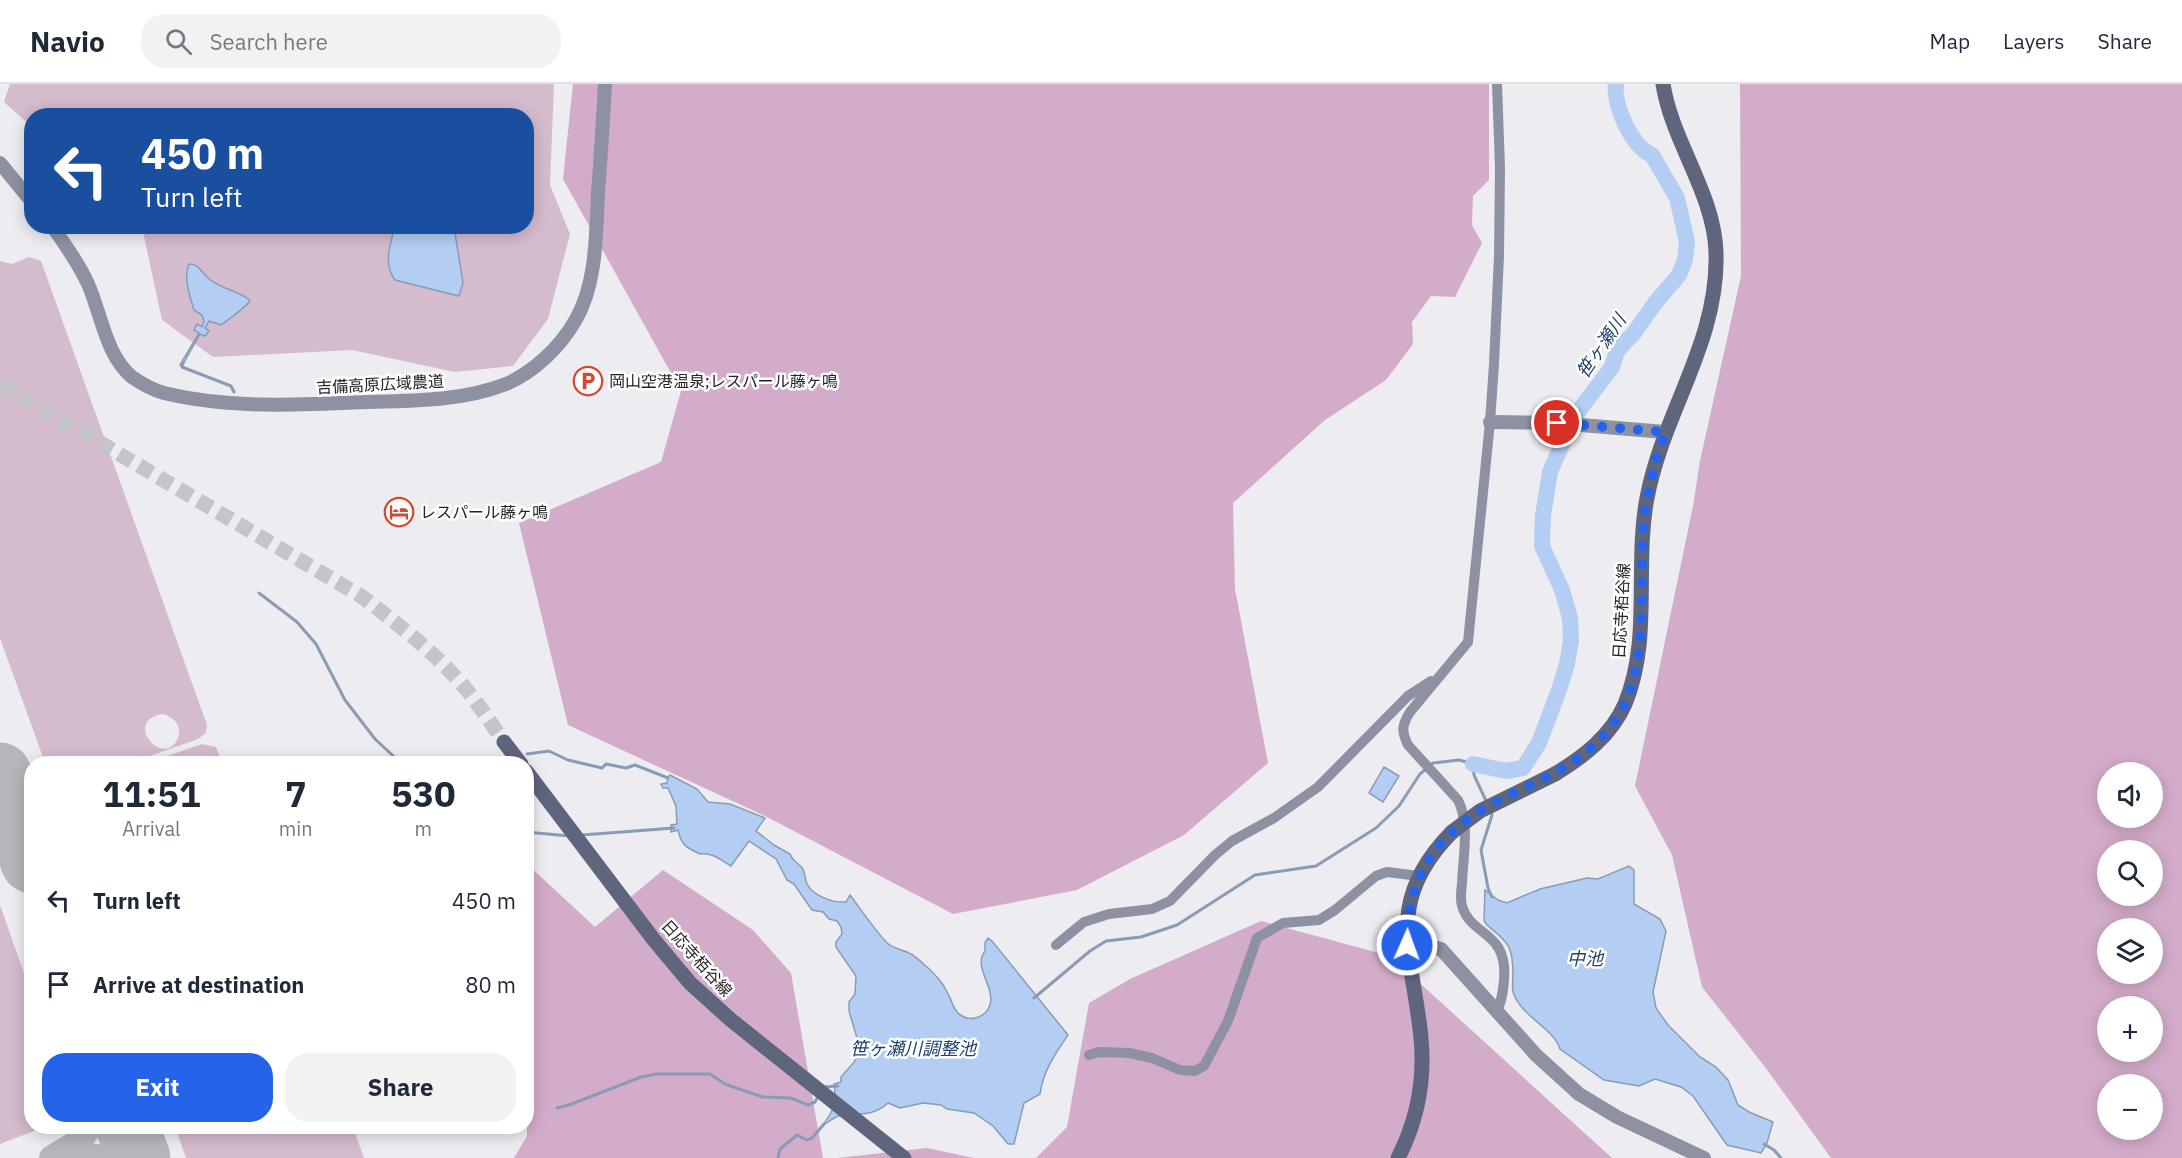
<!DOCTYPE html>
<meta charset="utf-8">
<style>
body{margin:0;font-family:"IBM Plex Sans","Noto Sans JP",sans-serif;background:#f2f2f3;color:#1f2937;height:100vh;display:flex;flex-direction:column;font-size:22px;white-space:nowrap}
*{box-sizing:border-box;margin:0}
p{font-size:20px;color:#747a83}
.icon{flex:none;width:33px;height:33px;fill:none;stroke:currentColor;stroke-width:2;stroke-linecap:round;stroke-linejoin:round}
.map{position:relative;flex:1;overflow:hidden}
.drawer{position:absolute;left:24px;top:672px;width:510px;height:378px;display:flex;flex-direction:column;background:#fff;border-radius:24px;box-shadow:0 3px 15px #0003}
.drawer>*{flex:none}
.banner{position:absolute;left:24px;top:24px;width:510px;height:126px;border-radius:24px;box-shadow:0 3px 15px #0003;background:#1a4fa0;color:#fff;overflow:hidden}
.controls{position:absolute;left:2097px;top:678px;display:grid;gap:12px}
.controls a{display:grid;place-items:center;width:66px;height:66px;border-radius:50%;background:#fff;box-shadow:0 3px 15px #0003;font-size:30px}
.pin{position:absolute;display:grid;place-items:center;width:51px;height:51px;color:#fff;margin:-26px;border:3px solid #fff;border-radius:50%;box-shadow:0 2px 6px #0007}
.me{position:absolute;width:66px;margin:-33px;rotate:2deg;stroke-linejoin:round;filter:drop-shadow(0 0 4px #0008)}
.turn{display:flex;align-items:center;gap:21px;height:126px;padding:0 18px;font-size:27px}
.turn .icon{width:78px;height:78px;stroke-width:2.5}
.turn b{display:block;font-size:42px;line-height:51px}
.eta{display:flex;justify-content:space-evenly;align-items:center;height:102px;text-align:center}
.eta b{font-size:36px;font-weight:700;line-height:42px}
.action{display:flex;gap:12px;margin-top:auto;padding:12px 18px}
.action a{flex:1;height:69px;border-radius:24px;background:#2563eb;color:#fff;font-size:24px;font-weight:700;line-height:69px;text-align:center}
.action a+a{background:#f2f2f3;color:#1f2937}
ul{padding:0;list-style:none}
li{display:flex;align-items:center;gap:18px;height:84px;padding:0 18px}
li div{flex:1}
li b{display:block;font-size:22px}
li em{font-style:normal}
header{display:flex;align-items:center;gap:36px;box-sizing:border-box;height:84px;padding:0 30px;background:#fff;border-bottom:2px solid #e0e1e3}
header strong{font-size:28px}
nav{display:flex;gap:33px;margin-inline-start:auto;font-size:21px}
.search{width:420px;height:54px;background:#f2f2f3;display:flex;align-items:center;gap:15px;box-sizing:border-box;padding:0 21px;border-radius:24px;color:#747a83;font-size:22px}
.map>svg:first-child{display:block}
.green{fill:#d4bbcd;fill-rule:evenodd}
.forest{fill:#d3acc9;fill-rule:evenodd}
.water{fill:#b4cef3;stroke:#899bb5;stroke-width:1.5}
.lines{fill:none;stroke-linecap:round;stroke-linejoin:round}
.stream{stroke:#899bb5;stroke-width:3}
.river{stroke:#b4cef3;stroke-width:16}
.taxiway{stroke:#b6b5b9;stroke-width:26}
.runway{stroke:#b6b5b9;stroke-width:63}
.secondary-tunnel{stroke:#c5c4c8;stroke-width:15;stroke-dasharray:15 8;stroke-linecap:butt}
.minor{stroke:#8d91a2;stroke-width:10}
.tertiary{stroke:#8d91a2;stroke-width:14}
.secondary{stroke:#60657e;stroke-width:15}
.secondary-bridge{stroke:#60657e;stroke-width:15}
.route{stroke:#2563eb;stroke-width:10;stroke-dasharray:0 18}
.labels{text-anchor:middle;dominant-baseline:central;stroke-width:5;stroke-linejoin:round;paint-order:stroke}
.poi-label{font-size:16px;fill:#242325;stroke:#fff;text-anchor:start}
.street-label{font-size:16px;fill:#242325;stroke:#fff}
.water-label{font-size:18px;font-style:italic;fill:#1f416f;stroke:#fff}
</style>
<header>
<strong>Navio</strong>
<div class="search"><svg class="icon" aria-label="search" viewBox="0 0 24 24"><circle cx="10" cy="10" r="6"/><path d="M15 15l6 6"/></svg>Search here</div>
<nav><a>Map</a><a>Layers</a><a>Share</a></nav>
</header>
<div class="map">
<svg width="2182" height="1074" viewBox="0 0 2182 1074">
<rect width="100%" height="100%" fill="#edecf1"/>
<path class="green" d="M10,0H554L550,101L570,150L548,235L513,282L455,288L352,266L213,273L162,236L142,143L526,142V32H32L31,42L4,18Z
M29,173L41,177L207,641L206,649L198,655L130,679H45L0,554V177L12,180ZM162,630C173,632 183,642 178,654C164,686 122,637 162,630Z
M202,660L216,663L222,679H147Z
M0,821L31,909L32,1042L41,1043L34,1047L0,1060Z
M175,1043H353L364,1074H186Z"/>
<path class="forest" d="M573,0H1489V96L1473,112L1472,141L1482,159L1455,213L1431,212L1412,238L1413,260L1386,296L1325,336L1233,419L1235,505L1268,679L1184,751L1077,806L953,830L767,733L568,641L519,439L661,378L681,307L563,95Z
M1740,0H2182V1074H1831L1765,983L1702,903L1672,771L1635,702L1693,422L1700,377L1741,192ZM2108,688H2152V734H2108ZM2108,766H2152V812H2108ZM2108,844H2152V890H2108ZM2108,922H2152V968H2108ZM2108,1000H2152V1046H2108Z
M527,780L595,843L663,786L753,846L791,889L823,1074H514L527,1052Z
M1261,837L1390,872L1612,1074H1036L1067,1043L1089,919L1130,895Z
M927,1064L974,1074H837Z"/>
<path class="water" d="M395,143H454L463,199L459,212L395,196C383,180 390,160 395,143Z
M189,180C199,180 201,188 208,194C219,205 246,209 250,217C245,223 228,236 221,241L209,237L205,244L209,247L205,252L200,250L182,282L180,281L199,249L194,246L197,240L202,243L204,237L202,231L194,226C190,212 183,194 189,180Z
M1384,683L1399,692L1383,718L1369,709Z
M670,691L697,705L708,718L730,720L765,734L756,747L774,761L790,770C793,778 799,779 803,785C805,789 805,795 807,800C813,812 833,819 846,818L850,811C857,820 883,858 890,861C896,865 904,866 911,870C915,872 932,887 935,891C940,896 945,903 948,910C953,918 953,927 962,932C970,937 981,934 987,927C1001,907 971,885 985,867V859L988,854L992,857L1068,951C1055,970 1043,987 1040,1010L1024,1019L1014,1060H1008L993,1042L974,1029L947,1025L941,1021L923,1019L900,1024L888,1019C872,1034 857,1028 838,1032C833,1034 827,1039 822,1042C834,1027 837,1018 834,1000L841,998V993L855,977L857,954L849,927V918L855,910L856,892L836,863V858L842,850L841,843L837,837L829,835L823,828L812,826L794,800L787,796L776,775L749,757L731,782C721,776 712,768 700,770C687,764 681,761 678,746L671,748V741L677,740L676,722L668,704H663L661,700L667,699L668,693Z
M1629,782L1634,786V820L1660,835L1666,847L1653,908L1656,924L1668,941L1700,973L1716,983L1728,996L1738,1021L1749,1028L1773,1038L1767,1059L1761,1069L1727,1061L1693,1012L1681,1003L1655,995L1639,1002L1604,996L1560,965C1554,944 1521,933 1513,908C1512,903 1513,895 1513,890C1513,860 1507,858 1486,840L1484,836L1485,806L1498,816L1507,819L1540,805L1587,794L1598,795Z"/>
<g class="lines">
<path class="stream" d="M183,279L182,283L231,302L234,308
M259,509L297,538L316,560L345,616L375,655L402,680
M527,670L549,667L568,676L602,684L606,680L626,684L635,681L668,694
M1430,682L1433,679L1459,676L1473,680L1474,691L1487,719
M1491,728L1492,731L1481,766L1488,804L1492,813
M526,748L569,752
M582,751L674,744
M1034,914L1090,867L1106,857L1141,853L1177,841L1255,791L1316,782L1376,744L1399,722L1420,690L1425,686
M824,1003L838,1002
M557,1024L569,1021L641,993L657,990H710L725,1000L742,1006L763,1013L791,1014L808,1021L815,1018L819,1011
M1764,1060L1774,1066L1781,1074
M778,1074L780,1065L797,1051L807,1056L812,1054L824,1040"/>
<path class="river" d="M1473,680L1506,687L1523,684L1539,659L1560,603L1567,580L1571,557L1570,534L1562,506L1542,462L1543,431L1550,388L1574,333L1612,283L1617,267L1634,249L1655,219L1679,191L1685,176L1687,158L1677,114L1652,71C1632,63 1613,21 1616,0"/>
<path class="taxiway" d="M57,1072L78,1070L103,1074
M52,1074L75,1060L91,1042"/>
<path class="runway" d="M0,690L32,778
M127,1042L139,1074"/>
<path class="secondary-tunnel" d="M0,300L361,512C399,541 436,569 466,605C480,622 492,641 504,658"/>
<path class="minor" d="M1056,861L1084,838L1109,830L1152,825L1170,817L1215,771L1232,757L1274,734L1318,703L1408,612L1431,597
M1497,927C1502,916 1503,908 1504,896C1508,846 1472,854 1462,822C1460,815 1461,807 1462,799C1463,774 1470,739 1458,716L1408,661C1401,647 1402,641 1410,628L1468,558L1490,338L1494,280L1499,172L1500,84L1497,0
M1089,971L1099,968L1129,969L1152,974L1180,986L1195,987L1204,982L1228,937L1257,854L1283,839L1319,836L1335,826L1376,792L1387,788L1419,792"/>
<path class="tertiary" d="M0,79L32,118
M52,142C65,160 79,180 88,200C101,229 106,272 132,293C142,300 153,306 164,309C230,325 301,321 367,318C413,317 463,317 506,300C534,288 560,263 575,237C597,200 596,150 598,108C601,72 603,36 605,0
M1490,338L1557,339L1665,348
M1407,861H1426L1441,865L1536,971L1579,1010L1617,1033L1704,1074"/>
<path class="secondary" d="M504,658L521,680
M526,687L654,856L690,899L731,936L904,1074
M1555,690C1583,673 1611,652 1625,620C1652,555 1634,482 1647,414C1663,328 1719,258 1716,168C1714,109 1672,58 1663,0
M1398,1074C1417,1037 1425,996 1421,954C1413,870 1382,819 1452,748"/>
<path class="secondary-bridge" d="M1452,748L1480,727L1555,690"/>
</g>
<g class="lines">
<path class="route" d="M1407,861C1407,792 1437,748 1498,717C1540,695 1584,681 1613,640C1651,587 1639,511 1643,450C1645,415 1654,381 1665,348L1557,339"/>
</g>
<defs>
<g id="parking-ring" transform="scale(1.5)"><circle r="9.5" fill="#fff" stroke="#d54a2e" stroke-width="1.5"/><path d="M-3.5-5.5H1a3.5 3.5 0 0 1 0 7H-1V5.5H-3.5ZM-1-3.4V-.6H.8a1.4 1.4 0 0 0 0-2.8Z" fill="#d54a2e"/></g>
<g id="hotel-ring" transform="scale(1.5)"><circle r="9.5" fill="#fff" stroke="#d54a2e" stroke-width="1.5"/><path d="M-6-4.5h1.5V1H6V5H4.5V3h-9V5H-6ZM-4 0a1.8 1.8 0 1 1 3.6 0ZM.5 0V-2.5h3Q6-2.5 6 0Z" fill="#d54a2e"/></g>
</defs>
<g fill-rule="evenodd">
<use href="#parking-ring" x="588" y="297"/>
<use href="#hotel-ring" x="399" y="428"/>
</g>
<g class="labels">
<g class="poi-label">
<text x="609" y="297">岡山空港温泉;レスパール藤ヶ鳴</text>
<text x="420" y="428">レスパール藤ヶ鳴</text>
</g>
<g class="street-label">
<text transform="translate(380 300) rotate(-3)">吉備高原広域農道</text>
<text transform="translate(1621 527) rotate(-87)">日応寺栢谷線</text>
<text transform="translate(697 874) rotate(48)">日応寺栢谷線</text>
</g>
<g class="water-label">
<text transform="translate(1601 262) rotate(-56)">笹ヶ瀬川</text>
<text x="1585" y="874">中池</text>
<text x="913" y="964">笹ヶ瀬川調整池</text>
</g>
</g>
</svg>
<div class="controls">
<a><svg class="icon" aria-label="sound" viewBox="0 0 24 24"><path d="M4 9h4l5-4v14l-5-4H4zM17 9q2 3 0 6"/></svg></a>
<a><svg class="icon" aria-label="search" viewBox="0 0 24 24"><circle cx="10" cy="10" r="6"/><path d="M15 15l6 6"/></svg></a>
<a><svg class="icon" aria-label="layers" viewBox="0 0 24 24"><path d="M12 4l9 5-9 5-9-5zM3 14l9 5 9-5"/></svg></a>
<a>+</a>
<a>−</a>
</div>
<div class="pin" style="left:1557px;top:339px;background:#d93025"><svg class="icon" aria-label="arrive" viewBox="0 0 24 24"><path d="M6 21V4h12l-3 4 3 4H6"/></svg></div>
<svg class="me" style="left:1407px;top:861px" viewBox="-20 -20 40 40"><circle r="17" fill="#2563eb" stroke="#fff" stroke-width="3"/><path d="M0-11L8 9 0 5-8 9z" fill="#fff"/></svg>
<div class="banner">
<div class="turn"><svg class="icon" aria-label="left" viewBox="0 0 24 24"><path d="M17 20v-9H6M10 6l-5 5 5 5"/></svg><div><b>450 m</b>Turn left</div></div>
</div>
<section class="drawer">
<div class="eta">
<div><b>11:51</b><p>Arrival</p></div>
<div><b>7</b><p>min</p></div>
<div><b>530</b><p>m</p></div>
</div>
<ul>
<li><svg class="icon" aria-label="left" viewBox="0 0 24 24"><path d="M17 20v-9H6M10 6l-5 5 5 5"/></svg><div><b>Turn left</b></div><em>450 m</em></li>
<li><svg class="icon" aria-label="arrive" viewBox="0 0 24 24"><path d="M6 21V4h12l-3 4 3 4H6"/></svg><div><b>Arrive at destination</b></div><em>80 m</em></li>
</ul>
<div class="action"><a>Exit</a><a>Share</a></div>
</section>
</div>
